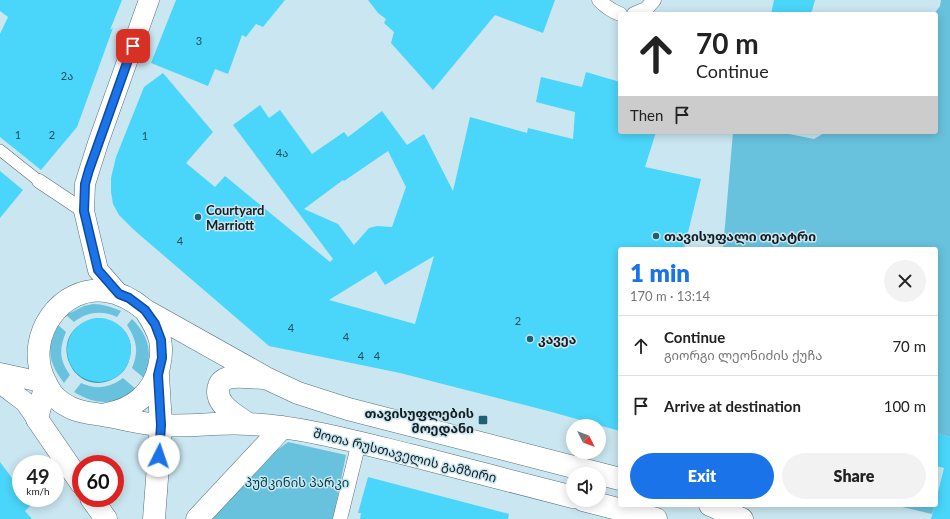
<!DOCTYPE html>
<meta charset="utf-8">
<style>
body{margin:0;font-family:Lato,"Noto Sans Georgian",sans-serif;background:#f2f2f2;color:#222;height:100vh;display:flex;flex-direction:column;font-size:15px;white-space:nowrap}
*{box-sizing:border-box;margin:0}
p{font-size:13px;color:#767676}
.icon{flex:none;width:22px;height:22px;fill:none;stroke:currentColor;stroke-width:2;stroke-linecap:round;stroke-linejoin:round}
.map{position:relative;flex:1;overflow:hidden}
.panel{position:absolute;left:618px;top:247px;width:320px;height:260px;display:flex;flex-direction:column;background:#fff;border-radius:4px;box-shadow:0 2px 10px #0003}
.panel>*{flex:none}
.banner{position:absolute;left:618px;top:12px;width:320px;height:122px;border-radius:4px;box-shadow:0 2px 10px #0003;background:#fff;color:#222;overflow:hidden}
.needle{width:26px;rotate:132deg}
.fabs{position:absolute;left:566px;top:419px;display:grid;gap:8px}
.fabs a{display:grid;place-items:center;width:40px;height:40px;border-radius:50%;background:#fff;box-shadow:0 2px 10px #0003;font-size:20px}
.speed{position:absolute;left:12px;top:455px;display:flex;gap:8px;font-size:20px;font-weight:700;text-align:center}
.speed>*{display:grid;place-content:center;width:52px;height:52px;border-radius:50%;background:#fff;box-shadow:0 2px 10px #0003;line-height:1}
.speed small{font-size:10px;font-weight:400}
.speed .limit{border:6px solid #d22;background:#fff;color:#111}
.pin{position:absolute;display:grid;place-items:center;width:34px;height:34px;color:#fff;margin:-17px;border-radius:8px;box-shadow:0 2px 6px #0006}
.me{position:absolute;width:44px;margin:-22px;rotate:4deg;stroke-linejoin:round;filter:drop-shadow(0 0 3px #0008)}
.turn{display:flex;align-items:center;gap:14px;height:84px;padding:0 12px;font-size:18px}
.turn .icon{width:52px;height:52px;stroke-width:2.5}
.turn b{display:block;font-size:28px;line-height:34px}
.then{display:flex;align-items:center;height:38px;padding:0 12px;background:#0003;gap:8px;font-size:15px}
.round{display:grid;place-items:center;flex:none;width:42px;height:42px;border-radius:21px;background:#f2f2f2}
.headline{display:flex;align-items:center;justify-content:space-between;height:68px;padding:0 12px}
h1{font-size:24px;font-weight:800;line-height:30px;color:#1a73e8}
.button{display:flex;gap:8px;margin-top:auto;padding:8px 12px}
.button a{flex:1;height:46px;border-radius:24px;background:#1a73e8;color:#fff;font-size:16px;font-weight:800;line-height:46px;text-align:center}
.button a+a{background:#f2f2f2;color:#222}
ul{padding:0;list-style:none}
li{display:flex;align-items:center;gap:12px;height:60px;padding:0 12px;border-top:1px solid #e0e0e0}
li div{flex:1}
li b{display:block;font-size:15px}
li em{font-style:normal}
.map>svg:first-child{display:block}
.green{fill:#68c2dd}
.water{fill:#349eba;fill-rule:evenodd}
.building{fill:#4ad6fa;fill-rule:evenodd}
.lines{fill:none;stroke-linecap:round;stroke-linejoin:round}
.pedestrian-casing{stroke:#577179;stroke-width:12}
.minor-casing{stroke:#577179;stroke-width:15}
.secondary-casing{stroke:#577179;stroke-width:21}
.primary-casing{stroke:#577179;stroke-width:23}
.pedestrian{stroke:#fff;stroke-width:11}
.minor{stroke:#fff;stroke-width:14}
.secondary{stroke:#fff;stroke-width:20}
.primary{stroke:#fff;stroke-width:22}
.route-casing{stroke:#114b97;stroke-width:10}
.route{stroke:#1a73e8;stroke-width:7}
.poi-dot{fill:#1c6072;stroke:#cae6f0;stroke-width:1.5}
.labels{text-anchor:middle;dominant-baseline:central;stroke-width:3;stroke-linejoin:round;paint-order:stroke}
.number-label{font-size:11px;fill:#224c58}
.poi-label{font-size:13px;font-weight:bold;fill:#141e22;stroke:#cae6f0;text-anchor:start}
.street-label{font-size:13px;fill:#141e22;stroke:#cae6f0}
.park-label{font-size:13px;fill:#00404e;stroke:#cae6f0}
</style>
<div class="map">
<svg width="950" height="519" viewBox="0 0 950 519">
<rect width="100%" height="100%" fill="#cae6f0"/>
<path class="green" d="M941,0H950V437L936,433V249H723L733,132H779L814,139L826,132H936V14H934L940,6Z
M93,304C103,304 111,307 121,311L117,317C102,310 87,312 74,322L66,315L84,306Z
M132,319C150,337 153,355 144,378L132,368C139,351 137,341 127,325Z
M58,325L66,332C59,349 59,359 70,375L64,383C48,361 46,350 58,325Z
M123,378L137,390C115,405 97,406 74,392L81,383C96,390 110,388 123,378Z
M288,442L346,455L333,519H207L265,459Z
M894,505H935L932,514Z"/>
<path class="water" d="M98,318C119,320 137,336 129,360C127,369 120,376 111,380C70,398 42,328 98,318ZM97,339C110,339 113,351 105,360C88,366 80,345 97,339Z"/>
<path class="building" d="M0,0H122L110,30L113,28L77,127L41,170L0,137V34L8,17L0,11Z
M176,0H285L263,27L256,24L246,37L242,35L228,74L215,69L208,86L151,63Z
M368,0H555L543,33L495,15L433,90L391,43L394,32L384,23L386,19L378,13Z
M774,0H815L811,14H771Z
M586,72L620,82V132H656L645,167L701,179L684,249H620V431L548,411L400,373L269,346L134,230L119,215L113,204L111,192V178L116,157L144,87L163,73L213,132L186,163L215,187L225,176L330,262L333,259L233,125L260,105L269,118L280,110L312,154L344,132L348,137L382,111L407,145L424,134L453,191L470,117L527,133L528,128L573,139L575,112L536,102L541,77L582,87ZM388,151L406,187L392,227L377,226L369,228L354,245L338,224L304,209L343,180L344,181ZM434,256L415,324L329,300L376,271L385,285Z
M0,171L23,190L0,218Z
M67 350a32 32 0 1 1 64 0a32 32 0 1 1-64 0Z
M936,433L950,437V519H931L935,505H936V500L944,468L936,466Z
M0,462L21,490V498H27L32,504L25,511L32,519H0Z
M368,477L509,514L508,519H360L361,513H358Z"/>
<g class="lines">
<g class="pedestrian-casing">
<path id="pedestrian" d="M0,150L39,181"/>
</g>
<g class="minor-casing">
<path id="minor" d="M599,0C606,7 611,11 620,14
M634,14L646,9L654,0
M39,181L84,211
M340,519L359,442"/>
</g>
<g class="secondary-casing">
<path id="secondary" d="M119,294L98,270L84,211L85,184L98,143L149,0
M0,373L46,383
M0,383L25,402L37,419"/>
</g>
<g class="primary-casing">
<path id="primary" d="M46,383L37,419L81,483
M106,414C132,410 153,394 159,367C161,358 162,348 160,340C157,328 151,319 145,310
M248,424C236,415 213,404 219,386C220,382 224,379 228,378C238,375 252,378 263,378
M573,497C519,483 464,469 410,455C357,442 304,427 249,424C220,422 190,427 161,425C143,424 125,419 107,416C87,412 73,413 56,398C51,393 46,384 43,377C26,336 60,285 106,291C121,293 133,300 145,310L268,379L298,393L348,409L620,479
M91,498L106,519
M583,500L656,519
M710,505L742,519
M154,519L161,425L158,375
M197,519L283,427"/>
</g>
<use href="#pedestrian" class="pedestrian"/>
<use href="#minor" class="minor"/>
<use href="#secondary" class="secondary"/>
<use href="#primary" class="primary"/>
</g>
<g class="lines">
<g class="route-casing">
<path id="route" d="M133,46L89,170L85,184L84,211L98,270L119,294L129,298L145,310L155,324L161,340L162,358L158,375L161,425L159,456"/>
</g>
<use href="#route" class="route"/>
</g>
<g class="poi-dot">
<circle cx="198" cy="217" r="4"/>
<circle cx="656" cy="236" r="4"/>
<circle cx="530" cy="339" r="4"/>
<rect x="478" y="415" width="10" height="10" rx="2"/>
</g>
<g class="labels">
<g class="number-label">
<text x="199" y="40">3</text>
<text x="67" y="75">2ა</text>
<text x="18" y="134">1</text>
<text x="52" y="134">2</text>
<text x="145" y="135">1</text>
<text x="282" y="152">4ა</text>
<text x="180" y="240">4</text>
<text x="518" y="320">2</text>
<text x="291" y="327">4</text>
<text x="346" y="336">4</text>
<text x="361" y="355">4</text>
<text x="377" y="355">4</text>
</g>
<g class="poi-label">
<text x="206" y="210">Courtyard<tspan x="206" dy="15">Marriott</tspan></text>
<text x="664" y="236">თავისუფალი თეატრი</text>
<text x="538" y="339">კავეა</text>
<text x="474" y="413" text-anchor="end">თავისუფლების<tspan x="474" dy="15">მოედანი</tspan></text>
</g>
<g class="street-label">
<text transform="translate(405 455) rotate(14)">შოთა რუსთაველის გამზირი</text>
</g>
<g class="park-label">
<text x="297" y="482">პუშკინის პარკი</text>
</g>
</g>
</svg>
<div class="fabs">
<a><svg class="needle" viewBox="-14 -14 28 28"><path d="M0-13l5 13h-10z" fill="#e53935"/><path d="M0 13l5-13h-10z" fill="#767676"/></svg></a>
<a><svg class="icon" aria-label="sound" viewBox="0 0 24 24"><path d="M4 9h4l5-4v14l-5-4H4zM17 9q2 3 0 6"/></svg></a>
</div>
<div class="speed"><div>49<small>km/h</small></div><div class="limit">60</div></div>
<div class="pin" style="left:133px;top:46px;background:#d93025"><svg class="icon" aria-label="arrive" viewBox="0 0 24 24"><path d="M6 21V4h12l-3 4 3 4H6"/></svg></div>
<svg class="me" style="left:159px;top:456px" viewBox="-20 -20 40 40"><circle r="19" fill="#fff"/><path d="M0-13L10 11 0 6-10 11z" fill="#1a73e8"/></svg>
<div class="banner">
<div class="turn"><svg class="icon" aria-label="ahead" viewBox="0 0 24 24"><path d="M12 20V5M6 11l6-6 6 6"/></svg><div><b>70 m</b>Continue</div></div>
<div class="then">Then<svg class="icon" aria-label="arrive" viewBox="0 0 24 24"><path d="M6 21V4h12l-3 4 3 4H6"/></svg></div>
</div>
<section class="panel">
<div class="headline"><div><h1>1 min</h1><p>170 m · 13:14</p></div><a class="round"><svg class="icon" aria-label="close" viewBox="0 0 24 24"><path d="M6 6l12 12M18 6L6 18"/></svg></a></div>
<ul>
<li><svg class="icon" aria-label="ahead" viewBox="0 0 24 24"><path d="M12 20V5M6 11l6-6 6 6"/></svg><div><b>Continue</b><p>გიორგი ლეონიძის ქუჩა</p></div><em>70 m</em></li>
<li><svg class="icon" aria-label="arrive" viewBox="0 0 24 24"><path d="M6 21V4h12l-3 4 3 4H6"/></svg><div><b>Arrive at destination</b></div><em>100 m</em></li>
</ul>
<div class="button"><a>Exit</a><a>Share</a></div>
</section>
</div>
